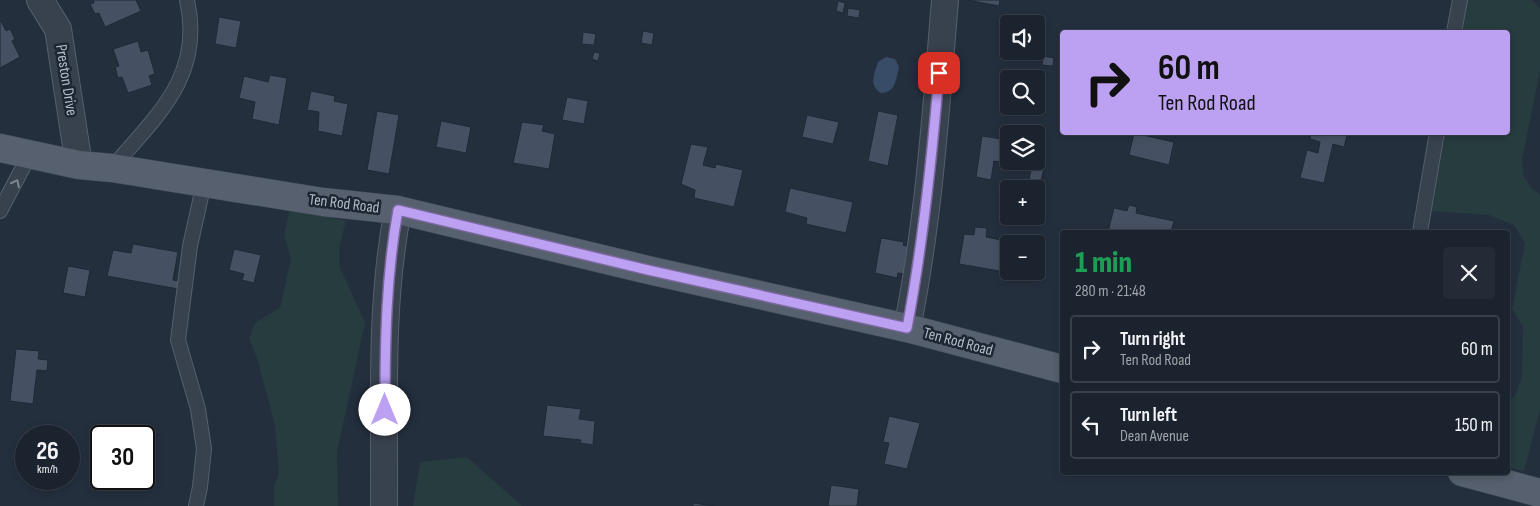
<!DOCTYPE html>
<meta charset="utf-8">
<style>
body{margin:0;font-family:"Sofia Sans Condensed",sans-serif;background:#242b36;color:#f1f3f6;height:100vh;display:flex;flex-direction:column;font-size:19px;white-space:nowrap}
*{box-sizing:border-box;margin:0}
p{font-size:16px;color:#a0a4aa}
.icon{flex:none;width:28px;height:28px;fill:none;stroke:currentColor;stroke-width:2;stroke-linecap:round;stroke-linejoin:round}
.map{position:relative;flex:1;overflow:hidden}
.drawer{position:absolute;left:1060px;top:230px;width:450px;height:245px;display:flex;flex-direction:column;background:#1b232e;border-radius:5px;box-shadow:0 2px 8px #0003,0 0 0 1px #39404a}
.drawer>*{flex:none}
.hud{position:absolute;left:1060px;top:30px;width:450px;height:105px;border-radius:5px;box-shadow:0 2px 8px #0003,0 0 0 1px #39404a;background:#bca0f2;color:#111;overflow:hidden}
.fabs{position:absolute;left:1000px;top:15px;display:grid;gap:10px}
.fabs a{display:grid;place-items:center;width:45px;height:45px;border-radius:5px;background:#1b232e;box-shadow:0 2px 8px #0003,0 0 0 1px #39404a;font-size:25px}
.speed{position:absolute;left:15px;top:425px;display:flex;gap:10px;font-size:25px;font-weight:700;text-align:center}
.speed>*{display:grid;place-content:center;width:65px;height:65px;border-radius:50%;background:#1b232e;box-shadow:0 2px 8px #0003,0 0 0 1px #39404a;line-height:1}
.speed small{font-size:12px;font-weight:400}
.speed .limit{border:2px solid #111;border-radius:8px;background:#fff;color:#111}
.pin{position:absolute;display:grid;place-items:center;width:42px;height:42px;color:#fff;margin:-21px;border-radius:10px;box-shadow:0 2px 8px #0006}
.me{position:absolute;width:55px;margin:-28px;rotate:0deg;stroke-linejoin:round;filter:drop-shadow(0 0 4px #0008)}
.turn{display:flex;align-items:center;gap:18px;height:105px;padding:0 15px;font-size:22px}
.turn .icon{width:65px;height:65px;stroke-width:2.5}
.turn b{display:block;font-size:35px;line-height:42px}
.round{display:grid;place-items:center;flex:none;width:52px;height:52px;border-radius:5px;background:#242b36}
.summary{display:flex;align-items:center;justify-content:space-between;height:85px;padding:0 15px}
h1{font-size:30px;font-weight:800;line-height:38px;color:#1e9e55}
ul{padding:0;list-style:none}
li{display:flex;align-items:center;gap:15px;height:68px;margin:0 10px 8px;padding:0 5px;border:2px solid #39404a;border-radius:5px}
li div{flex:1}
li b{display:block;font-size:19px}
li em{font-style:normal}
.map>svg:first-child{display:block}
.green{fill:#263c3f}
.water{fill:#394c67}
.building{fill:#455162;stroke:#1f2835}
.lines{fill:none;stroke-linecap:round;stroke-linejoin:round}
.lane-casing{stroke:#565f6c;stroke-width:16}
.street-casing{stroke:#565f6c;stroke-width:28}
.primary-casing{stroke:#414a57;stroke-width:29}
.lane{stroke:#38414e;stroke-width:14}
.street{stroke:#38414e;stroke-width:26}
.primary{stroke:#56606e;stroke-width:28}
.oneway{stroke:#7c8592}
.route-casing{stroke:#7a689d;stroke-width:12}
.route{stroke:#bca0f2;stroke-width:9}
.labels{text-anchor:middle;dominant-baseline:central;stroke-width:5;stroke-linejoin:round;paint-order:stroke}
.street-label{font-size:16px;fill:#b4bcc9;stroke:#1d2633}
</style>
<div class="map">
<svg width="1540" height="506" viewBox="0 0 1540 506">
<rect width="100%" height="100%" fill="#242f3e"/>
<path class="green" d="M1461,0H1532L1540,8V71L1522,160L1524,177L1532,189L1540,194V410L1524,471L1508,467V400L1514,397L1522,378L1523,326L1512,309L1525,243L1514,225L1489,215L1431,211L1428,205L1439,133L1508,132V32H1456Z
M290,209L346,221L339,248V265L365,323L337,452L338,506H274V485L279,474L275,425L257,358L249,338L255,323L280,308L291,259L284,235Z
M467,457L522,506H413L420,462Z"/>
<path class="water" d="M886,57L895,59L899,67C896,78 896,93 881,93C868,85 875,73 878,62Z"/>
<path class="building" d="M93,0H136L141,11L105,27L99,13L95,14L90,4L94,3Z
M967,0H1000L999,6Z
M838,1L845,3L843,13L836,11Z
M848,8L860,10L859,18L847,16Z
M219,17L241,21L236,48L215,44Z
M0,19L6,31L10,29L15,39L12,41L20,57L0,68Z
M643,31L654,33L652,45L641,43Z
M583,32L596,34L594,45L582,44Z
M138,41L141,52L148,50L155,74L149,76L152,85L128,93L122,77L118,78L115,67L119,66L113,49Z
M594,52L600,53L598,61L592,59Z
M1043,56L1054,58L1053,66L1042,65Z
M270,75L287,78L279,125L252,119L255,102L239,98L244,76L268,82Z
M311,91L335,96L334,101L348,104L342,136L318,131L319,112L307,110Z
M567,97L588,101L584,124L562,120Z
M377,111L399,115L389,174L367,170Z
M878,111L898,115L888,166L868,161Z
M807,115L839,122L833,144L802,137Z
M441,121L471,127L466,153L436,147Z
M522,122L544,125L542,131L555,134L549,169L513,163Z
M1010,127L1034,130L1033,134H1009V161H1029L1028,166L994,161L991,180L976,177L982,136L1008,140Z
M1311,132H1348L1344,147L1333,144L1324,183L1300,178L1307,150L1318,153L1320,142L1310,139Z
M1134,133L1174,142L1169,165L1129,155Z
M691,144L708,147L703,165L715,168L716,164L743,170L734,207L694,198L695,190L681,184Z
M1036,157L1046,159L1041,181L1029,179L1033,161H1036Z
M790,188L853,202L846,233L806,224L807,218L785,212Z
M1129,205L1137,207L1136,213L1174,221L1171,232H1108L1114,208L1127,211Z
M975,227L987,228L986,237L1016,243L1009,244V271L1011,273L959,264L964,234L974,235Z
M881,238L904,242L903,245L910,247L905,274L898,273L897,278L875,273Z
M133,244L178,252L173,280L179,281L178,289L107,276L113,250L131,253Z
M234,249L261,255L254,283L242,280L244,274L229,270Z
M68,266L90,270L85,297L63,293Z
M16,349L39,351L38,359L48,360L47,371L37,370L33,404L10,401Z
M547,405L581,409L579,419L595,421L593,445L580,443L581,440L543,436Z
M889,416L920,423L907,469L884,464L889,443L883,442Z
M831,485L859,489L857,506H828Z
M693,503L715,506H693Z"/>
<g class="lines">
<g class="lane-casing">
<path id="lane" d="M1454,32L1460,0
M112,168C157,115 204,76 187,0
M0,211L30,154
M1420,232L1437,132
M196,506L200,487L204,449L198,409L178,340L190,246L204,183"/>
</g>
<g class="street-casing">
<path id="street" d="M40,0L58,29L79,165
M907,328C929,220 936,110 945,0
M384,506C385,407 379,307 398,210"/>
</g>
<g class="primary-casing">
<path id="primary" d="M0,148L79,165L112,168L323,202L398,210L648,270L907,328L1062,369
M1462,472L1540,493"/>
</g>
<use href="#lane" class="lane"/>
<use href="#street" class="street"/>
<use href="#primary" class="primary"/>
</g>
<defs><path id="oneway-chevron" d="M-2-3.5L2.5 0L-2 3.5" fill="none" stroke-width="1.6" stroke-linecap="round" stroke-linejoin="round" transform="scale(1.25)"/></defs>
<use class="oneway" href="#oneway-chevron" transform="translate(16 183) rotate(-63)"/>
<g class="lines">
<g class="route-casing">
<path id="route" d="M385,410C385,342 386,276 398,210L648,270L907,328C923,244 932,158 939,73"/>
</g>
<use href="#route" class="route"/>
</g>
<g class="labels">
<g class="street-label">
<text transform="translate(66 80) rotate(81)">Preston Drive</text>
<text transform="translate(344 204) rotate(7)">Ten Rod Road</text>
<text transform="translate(958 342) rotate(15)">Ten Rod Road</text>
</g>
</g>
</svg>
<div class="fabs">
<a><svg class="icon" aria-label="sound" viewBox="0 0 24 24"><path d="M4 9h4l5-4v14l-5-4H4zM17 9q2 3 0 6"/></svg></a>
<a><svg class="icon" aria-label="search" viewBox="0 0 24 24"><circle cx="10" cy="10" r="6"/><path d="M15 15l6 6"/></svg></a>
<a><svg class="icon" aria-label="layers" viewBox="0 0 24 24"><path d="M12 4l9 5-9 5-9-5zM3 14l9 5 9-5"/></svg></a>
<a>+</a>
<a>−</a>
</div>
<div class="speed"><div>26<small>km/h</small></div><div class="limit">30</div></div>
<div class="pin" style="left:939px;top:73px;background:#d93025"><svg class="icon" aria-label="arrive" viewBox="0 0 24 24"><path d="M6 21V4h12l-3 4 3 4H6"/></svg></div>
<svg class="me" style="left:385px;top:410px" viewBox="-20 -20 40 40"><circle r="19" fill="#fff"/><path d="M0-13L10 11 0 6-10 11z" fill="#bca0f2"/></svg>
<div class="hud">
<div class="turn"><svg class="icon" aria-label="right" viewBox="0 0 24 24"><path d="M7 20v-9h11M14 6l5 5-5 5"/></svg><div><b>60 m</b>Ten Rod Road</div></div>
</div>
<section class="drawer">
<div class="summary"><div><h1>1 min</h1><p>280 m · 21:48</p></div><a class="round"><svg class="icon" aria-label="close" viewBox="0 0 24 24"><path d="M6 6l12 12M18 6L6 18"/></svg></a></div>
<ul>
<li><svg class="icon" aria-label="right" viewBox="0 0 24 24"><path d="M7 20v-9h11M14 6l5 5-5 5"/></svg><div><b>Turn right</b><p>Ten Rod Road</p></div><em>60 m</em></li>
<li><svg class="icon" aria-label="left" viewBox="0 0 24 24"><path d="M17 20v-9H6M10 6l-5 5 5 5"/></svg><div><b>Turn left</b><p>Dean Avenue</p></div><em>150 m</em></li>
</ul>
</section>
</div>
